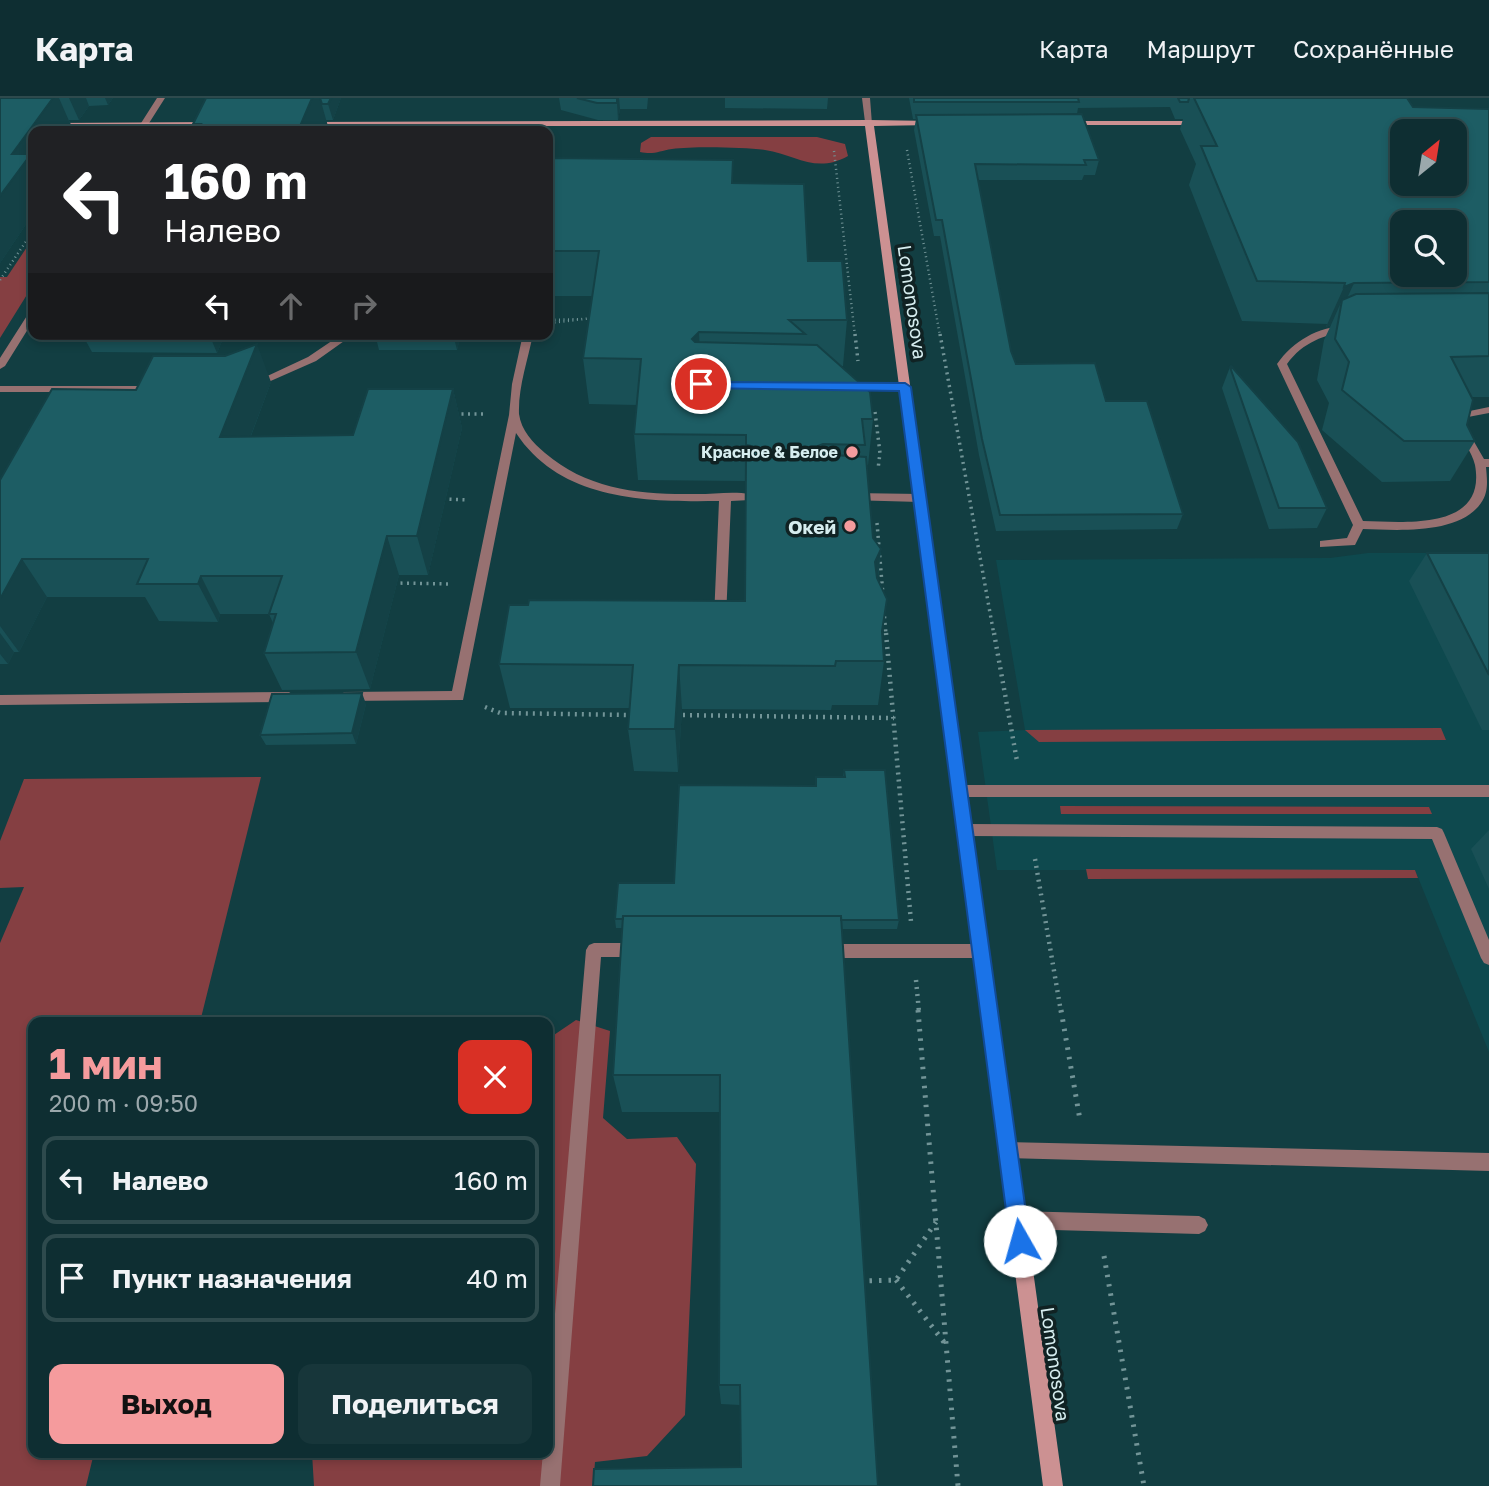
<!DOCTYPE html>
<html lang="ru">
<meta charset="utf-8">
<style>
body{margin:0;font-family:"Golos Text",sans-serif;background:#17363a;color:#f1f3f6;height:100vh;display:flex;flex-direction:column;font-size:26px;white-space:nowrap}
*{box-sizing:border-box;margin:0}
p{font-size:23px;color:#9ba8ac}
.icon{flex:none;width:38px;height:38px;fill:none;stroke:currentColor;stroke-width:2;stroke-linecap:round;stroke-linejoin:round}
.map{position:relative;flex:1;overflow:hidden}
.sheet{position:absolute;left:28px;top:919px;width:525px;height:441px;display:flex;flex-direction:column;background:#0e2e32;border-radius:14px;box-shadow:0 4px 10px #0003,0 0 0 2px #2e4a4d}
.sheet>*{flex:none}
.banner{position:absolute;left:28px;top:28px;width:525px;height:214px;border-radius:14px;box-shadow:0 4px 10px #0003,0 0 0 2px #2e4a4d;background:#202124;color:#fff;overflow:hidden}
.needle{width:46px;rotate:30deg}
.controls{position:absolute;left:1390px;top:21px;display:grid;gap:14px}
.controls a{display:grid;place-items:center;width:77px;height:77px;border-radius:14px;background:#0e2e32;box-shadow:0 4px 10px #0003,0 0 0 2px #2e4a4d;font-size:35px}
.pin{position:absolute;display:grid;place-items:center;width:60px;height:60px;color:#fff;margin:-30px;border:4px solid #fff;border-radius:50%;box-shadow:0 2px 7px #0007}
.me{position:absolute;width:77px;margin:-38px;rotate:353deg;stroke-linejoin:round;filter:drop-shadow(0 0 5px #0008)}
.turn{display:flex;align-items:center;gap:24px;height:147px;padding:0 21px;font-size:32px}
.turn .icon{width:91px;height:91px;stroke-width:2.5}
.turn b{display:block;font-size:49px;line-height:60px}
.lanes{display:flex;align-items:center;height:66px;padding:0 21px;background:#0003;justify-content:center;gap:35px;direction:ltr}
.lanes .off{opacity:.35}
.round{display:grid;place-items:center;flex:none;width:74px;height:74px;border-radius:14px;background:#17363a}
.headline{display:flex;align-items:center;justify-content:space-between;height:119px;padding:0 21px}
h1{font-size:42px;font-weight:700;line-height:52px;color:#f59b9d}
.primary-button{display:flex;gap:14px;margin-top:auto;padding:14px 21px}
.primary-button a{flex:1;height:80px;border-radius:14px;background:#f59b9d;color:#111;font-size:28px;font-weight:700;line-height:80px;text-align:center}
.primary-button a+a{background:#17363a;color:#f1f3f6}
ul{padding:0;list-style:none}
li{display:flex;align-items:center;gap:21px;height:88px;margin:0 14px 10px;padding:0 7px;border:4px solid #2e4a4d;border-radius:14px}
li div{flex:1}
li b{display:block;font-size:26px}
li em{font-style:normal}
header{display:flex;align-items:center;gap:42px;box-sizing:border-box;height:98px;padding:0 35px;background:#0e2e32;border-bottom:2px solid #2e4a4d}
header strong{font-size:33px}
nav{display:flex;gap:38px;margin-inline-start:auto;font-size:24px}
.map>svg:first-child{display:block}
.built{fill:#0e494e}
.green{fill:#853f42}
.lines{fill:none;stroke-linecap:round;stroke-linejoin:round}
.path-far3{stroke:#729497;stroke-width:2.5;stroke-dasharray:1 3.5;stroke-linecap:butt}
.path-far2{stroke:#729497;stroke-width:3.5;stroke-dasharray:2 4.5;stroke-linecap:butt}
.path-far1{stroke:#729497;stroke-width:4.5;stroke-dasharray:2 5;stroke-linecap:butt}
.path{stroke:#729497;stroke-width:5;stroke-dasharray:2.5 7;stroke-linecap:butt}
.lane{fill:#977171;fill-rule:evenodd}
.street{fill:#977171;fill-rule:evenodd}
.secondary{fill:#cc9192;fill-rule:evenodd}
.wall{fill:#195056}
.shaded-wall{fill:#144146}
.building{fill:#1d5d64;stroke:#144146;stroke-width:2;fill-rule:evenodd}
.route{fill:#1a73e8;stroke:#114b97;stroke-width:2}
.poi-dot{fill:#f59b9d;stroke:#102223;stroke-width:2.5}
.labels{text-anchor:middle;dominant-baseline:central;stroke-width:7;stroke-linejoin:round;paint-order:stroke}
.far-poi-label{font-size:16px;font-weight:bold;fill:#d6edef;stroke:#102223;text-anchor:end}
.street-label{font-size:19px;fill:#d6edef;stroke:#102223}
.poi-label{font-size:19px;font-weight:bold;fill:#d6edef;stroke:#102223;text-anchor:end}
</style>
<header>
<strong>Карта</strong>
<nav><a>Карта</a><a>Маршрут</a><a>Сохранённые</a></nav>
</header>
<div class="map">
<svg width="1489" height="1388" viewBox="0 0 1489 1388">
<rect width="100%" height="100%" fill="#123e42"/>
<path class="built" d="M1368,455H1473L1489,483V954L1415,772H997L978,634L1025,632L996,462L1330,460Z"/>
<path class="green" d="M651,39H817L845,46L848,58C816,76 796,57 765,52C743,49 693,48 672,51C659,53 654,57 640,54L641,45Z
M33,140V187L0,240V179H7Z
M1441,630L1446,642L1039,644L1025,632Z
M261,679L200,924H33V1354L94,1355L86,1388H0V845L24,789L0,790V743L24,681Z
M1060,708L1429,709L1432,716H1061Z
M1086,771L1415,772L1418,780L1088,781Z
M576,922L610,933L603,1020L627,1041L677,1039L696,1066L685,1317L647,1358L595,1364L593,1388H314L312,1355L548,1354V941Z"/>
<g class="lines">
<path class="path-far3" d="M907,52L940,238
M834,53L855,238
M0,182L33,133
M550,222L582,221
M550,225L593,220"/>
<path class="path-far2" d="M855,236L858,263
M940,236L994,537
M875,314L880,355L878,371
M455,316H485
M443,401L469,402
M877,425L883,497
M394,485L452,486
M884,512L886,537"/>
<path class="path-far1" d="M886,535L911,824
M994,535L1017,663
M485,609L500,615L632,617
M676,617L894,620
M1035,761L1061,914
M916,882L919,914"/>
<path class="path" d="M918,912L958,1388
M1061,912L1080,1022
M1104,1158L1144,1388
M896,1182L947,1248
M860,1183L896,1182L936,1124"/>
<path class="lane" d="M1346,227L1350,228V232C1324,237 1303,244 1287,266L1363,423C1405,424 1487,433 1475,367C1472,354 1461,340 1455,328L1460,315L1489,309V315L1468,319L1465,328L1484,361H1489V369H1486C1487,381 1489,394 1481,405C1459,437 1397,432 1363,431L1355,447L1320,449V443L1347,440L1353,427L1277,266C1294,242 1317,230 1346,227Z
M342,236H354L316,263L257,289H249L248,287L308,259Z
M523,236H533C528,262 518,289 519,316C521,332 533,345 545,355C588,392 642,397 697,396C714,396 733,393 750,396V402L731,403L726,520L720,525L714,520L719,403C646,404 561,403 516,335L463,602L339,603L337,599L344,594L452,593L509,317L512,286Z
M847,285L905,286L910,289L905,292L843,290V286Z
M0,288H153L158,291L153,294H0Z
M852,395L920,396L926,400L920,404L848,402V396Z
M289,594L296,599L289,604L0,607V597Z
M960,687H1489V699H960L955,697L953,693L955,689Z
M965,726L1437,729L1442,731L1444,735L1489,842V867L1484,865L1481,860L1432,741L965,738L960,736L958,732L960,728Z
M594,845H640L645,847L648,852L645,857L640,859H601L560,1388H540L543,1354H548V1298L586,852L589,847Z
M825,846H981L986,848L989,853L986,858L981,860H825L820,858L817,853L820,848Z
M1008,1044L1489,1055V1073L1008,1060L1002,1058L999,1052L1002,1046Z
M1017,1113L1199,1118L1205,1121L1208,1127L1205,1133L1199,1136L1017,1131L1011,1128L1008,1122L1011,1116Z"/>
<path class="street" d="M157,0H165L144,33H136Z
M862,0H870L872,26L865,24Z
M33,212V223L5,268L0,271V260L30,213Z"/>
<path class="secondary" d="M869,22L933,23L937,25L933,27L874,28L1063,1388H1043L865,28H309L305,26L309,24Z
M1066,23H1199L1203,25L1199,27H1066Z
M212,24H215V28L54,29L50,27L54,25Z"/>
</g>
<path class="wall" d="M0,0H113L108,7L89,8L79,22H69L73,32L33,33V116L0,165Z
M341,0L333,22H326L329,32L328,33H196L193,26Z
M559,0H648L647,11H620L618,22H598L561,12Z
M725,0H828L827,11L725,10Z
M909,0H1407L1413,9L1489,11V299H1472L1467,327L1475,343L1450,383L1382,384L1322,332L1329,305L1317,282L1324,242L1331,227L1326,229L1327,226L1242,223L1189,87L1196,66L1180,31L1183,21H1175L1170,9L1078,10L1077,16L1099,62L1095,77H1084L1082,82H978L1011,253L1016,266L1106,303L1183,416L1177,431L996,433L979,357L940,138H934L914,32L916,21H913Z
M548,60L733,85L808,163L847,222L843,268H841L873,321L868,367H867L873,440L881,451L878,481L887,501L882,538L884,563L878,607H832L831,612L682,611L678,674L634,673L628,631L630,610H510L499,566L745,503L746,383L638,382L634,336L637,307L589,306L583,260L592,198H548Z
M82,236H225L217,255L92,254Z
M375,236H461L457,252H379Z
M1230,269L1327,410L1317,430L1269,431L1222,290Z
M271,284L251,338L353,337L453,291L462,330L428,477H399L370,591L282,592L264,555L273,525L269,516H220L218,524L159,523L145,499H47L19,554H14L8,566H0V382L136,292Z
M1427,455H1489V632H1482L1409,483Z
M366,606L356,646L266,647L260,637Z
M844,672L899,822L897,831H842L741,1369L740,1307L721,1306L719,1287L720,1014H622L613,977L623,830H616L615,821L674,785L815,688L816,679H843Z
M1489,732V791L1471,751Z"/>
<path class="shaded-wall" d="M53,0H59L73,32L72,33H33V116L0,165V98L12,56Z
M69,0H86L89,8L79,22Z
M105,0H113L108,7Z
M312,0H320L329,32L328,33H298Z
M331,0H341L333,22L328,6Z
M617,0H619L620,11L618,22L617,5Z
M1354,185L1339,218L1342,202L1331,227L1326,229L1344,189Z
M699,234L701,280L692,241Z
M209,236H225L217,255Z
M453,236H461L457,252Z
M257,246L271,284L236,377L220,339Z
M453,291L462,330L428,477L417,438Z
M823,346L820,392L815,394L818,348Z
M387,438L399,477L370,591L356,554Z
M881,451L876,496L875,464Z
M22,461L47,499L19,554L0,528V501Z
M201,478L220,516L218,524L198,486Z
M0,535L14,554L8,566L0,556Z
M679,567L682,611L678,674L675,631Z
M362,595L366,606L356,646L352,635Z"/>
<path class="building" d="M0,0H53L12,56H31L0,98Z
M206,0H312L298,33H197L201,26H193Z
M320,0H331L328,6H322Z
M577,0H617V5H597Z
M914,0H1078L1079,4H914Z
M1178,0H1189L1188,4H1180Z
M1194,0H1407L1413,9L1489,11V184L1354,185L1344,189L1345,185L1257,183L1201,48H1217ZM1402,33H1454V86H1402ZM1402,124H1454V177H1402Z
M1082,16L1099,62H1084L1086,67L975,66L1011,253L1016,266L1095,265L1106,303H1147L1183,416L1000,417L982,341L942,122H936L916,17Z
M548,60L733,62L732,85L804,86L808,163H842L847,222H789L805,236L699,234L692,241L695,244L817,247L870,294L873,321H862L865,347L823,346L818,348L817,356L866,359L873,440L881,451L875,464L877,480L887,501L882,533L884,563H836L835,568L679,567L675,631H628L633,567L499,566L509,507H528L529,502L745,503L746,359L752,358V348L746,347V337L634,336L641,261L583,260L599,153H548Z
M1489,195V258L1451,259L1473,302L1467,327L1475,343H1404L1342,292L1349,264L1335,241L1342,202L1356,196Z
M257,246L220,339L353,337L368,291H453L417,438H387L356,554L264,555L276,516H269L282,478H201L198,486H137L148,461H22L0,501V382L52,291L136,292L153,258H225Z
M1231,268L1298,344L1327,410H1279L1230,269Z
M1427,455H1489V577Z
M362,595L352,635L260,637L272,596Z
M844,672H885L899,822H841V818H623V821H615L618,785H674L679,687L816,688V679H845Z
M623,818H841L878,1388H593L594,1371L741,1369L740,1287H719L720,977H613Z"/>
<path class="route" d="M697,284L905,285L911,289L1030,1143L1027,1151L1020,1154L1013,1151L1010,1143L899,293L701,290L697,289Z"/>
<g class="poi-dot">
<circle cx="852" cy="354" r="7"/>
<circle cx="850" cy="428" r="7"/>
</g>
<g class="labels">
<g class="far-poi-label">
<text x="838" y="354">Красное &amp; Белое</text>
</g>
<g class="street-label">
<text transform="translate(913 204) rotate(82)">Lomonosova</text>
<text transform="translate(1056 1266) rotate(82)">Lomonosova</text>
</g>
<g class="poi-label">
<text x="836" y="428">Окей</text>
</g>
</g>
</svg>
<div class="controls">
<a><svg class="needle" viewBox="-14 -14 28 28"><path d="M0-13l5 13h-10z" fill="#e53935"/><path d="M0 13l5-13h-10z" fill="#9ba8ac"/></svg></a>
<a><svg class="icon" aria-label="search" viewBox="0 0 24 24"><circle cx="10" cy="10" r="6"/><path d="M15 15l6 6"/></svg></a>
</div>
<div class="pin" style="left:701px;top:286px;background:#d93025"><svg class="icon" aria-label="arrive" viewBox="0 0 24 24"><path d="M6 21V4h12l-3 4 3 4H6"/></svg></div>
<svg class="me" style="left:1020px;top:1143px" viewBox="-20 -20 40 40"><circle r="19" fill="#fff"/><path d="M0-13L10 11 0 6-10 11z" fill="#1a73e8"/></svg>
<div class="banner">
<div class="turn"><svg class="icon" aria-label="left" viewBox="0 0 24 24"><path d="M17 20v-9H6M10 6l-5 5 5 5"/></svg><div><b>160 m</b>Налево</div></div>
<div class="lanes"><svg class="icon" aria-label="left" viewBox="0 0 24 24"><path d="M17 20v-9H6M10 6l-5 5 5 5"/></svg><svg class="icon off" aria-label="ahead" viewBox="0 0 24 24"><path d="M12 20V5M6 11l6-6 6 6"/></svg><svg class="icon off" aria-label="right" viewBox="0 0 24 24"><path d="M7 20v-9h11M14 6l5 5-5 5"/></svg></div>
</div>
<section class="sheet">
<div class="headline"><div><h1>1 мин</h1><p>200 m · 09:50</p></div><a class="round" style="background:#d93025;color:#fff"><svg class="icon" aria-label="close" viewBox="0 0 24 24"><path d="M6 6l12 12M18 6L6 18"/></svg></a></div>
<ul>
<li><svg class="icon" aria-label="left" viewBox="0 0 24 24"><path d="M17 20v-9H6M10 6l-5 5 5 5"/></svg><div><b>Налево</b></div><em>160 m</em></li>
<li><svg class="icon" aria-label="arrive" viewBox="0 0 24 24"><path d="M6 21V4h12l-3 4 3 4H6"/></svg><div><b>Пункт назначения</b></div><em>40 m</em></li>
</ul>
<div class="primary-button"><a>Выход</a><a>Поделиться</a></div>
</section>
</div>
